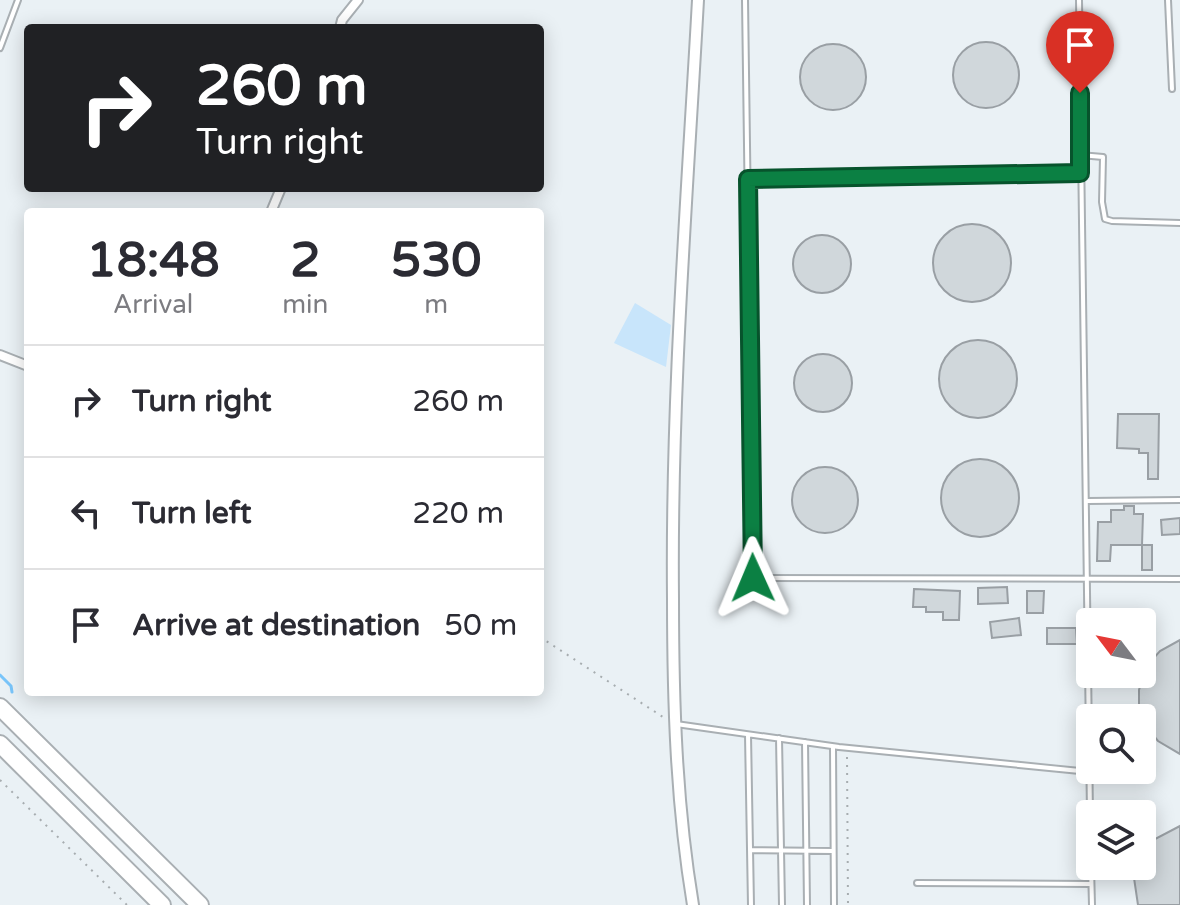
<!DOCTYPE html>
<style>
body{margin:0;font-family:"Varela Round",sans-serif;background:#f7f7f7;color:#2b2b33;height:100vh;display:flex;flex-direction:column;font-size:30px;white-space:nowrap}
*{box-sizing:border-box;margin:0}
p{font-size:26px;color:#7c7c81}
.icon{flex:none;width:44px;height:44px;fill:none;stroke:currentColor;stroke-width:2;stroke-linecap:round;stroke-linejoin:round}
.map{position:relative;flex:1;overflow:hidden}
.panel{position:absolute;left:24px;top:208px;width:520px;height:488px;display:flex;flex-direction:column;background:#fff;border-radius:8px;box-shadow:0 4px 20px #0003}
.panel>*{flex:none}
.top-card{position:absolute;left:24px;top:24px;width:520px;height:168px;border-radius:8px;box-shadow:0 4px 20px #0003;background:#202124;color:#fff;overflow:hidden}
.needle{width:52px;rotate:302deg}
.buttons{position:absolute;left:1076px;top:608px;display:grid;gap:16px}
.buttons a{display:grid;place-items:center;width:80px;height:80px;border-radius:8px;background:#fff;box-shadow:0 4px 20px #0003;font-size:40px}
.pin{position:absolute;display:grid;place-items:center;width:68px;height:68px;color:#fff;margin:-82px -34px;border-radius:50% 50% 50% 0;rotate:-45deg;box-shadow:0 0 8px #0007}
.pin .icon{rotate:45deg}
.me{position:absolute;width:88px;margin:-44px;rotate:359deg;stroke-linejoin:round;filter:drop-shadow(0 0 6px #0008)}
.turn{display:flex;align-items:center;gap:28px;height:168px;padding:0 40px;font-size:36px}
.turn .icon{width:104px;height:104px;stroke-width:2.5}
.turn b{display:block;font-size:56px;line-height:68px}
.eta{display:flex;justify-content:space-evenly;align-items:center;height:136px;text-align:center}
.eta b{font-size:48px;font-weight:800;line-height:56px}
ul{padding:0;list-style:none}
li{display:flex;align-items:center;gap:24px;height:112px;padding:0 40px;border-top:2px solid #e1e1e2}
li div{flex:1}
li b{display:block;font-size:30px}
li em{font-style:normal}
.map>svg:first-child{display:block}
.green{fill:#c8e5fb}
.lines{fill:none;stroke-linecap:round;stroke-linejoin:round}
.stream{stroke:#79c5fa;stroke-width:3}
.building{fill:#d0d7db;stroke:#999fa4;stroke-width:2}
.service-casing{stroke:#a9afb3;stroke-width:8}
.minor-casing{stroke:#a9afb3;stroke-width:12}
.tertiary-casing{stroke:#a9afb3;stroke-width:14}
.motorway-casing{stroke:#a9afb3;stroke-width:20}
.path{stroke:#a7adb0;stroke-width:2;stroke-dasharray:2 6;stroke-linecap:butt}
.service{stroke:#fff;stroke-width:4}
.minor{stroke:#fff;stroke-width:8}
.tertiary{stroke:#fff;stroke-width:10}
.motorway{stroke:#fff;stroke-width:16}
.route-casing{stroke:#07532c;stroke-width:20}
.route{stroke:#0b8043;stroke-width:14}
</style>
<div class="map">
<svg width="1180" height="905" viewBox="0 0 1180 905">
<rect width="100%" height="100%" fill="#eaf1f5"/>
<path class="green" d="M635,303L671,325L666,367L614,343Z"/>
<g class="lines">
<path class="stream" d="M0,675L11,686L12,692"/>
</g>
<path class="building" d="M953 75a33 33 0 1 1 66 0a33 33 0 1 1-66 0Z
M800 77a33 33 0 1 1 66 0a33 33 0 1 1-66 0Z
M933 263a39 39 0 1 1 78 0a39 39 0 1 1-78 0Z
M793 264a29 29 0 1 1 58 0a29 29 0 1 1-58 0Z
M939 379a39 39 0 1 1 78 0a39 39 0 1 1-78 0Z
M794 383a29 29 0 1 1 58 0a29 29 0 1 1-58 0Z
M1118,414H1159L1158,479H1148V453H1139V449L1117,448Z
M941 498a39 39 0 1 1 78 0a39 39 0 1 1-78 0Z
M792 500a33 33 0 1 1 66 0a33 33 0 1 1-66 0Z
M1124,506H1134V514H1143L1142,545H1111L1110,561H1097L1098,522H1111V510H1124Z
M1180,518V534L1162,535L1161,520Z
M1142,545H1152V570H1142Z
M1007,587L1008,603L978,604V588Z
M914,589L960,591L959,620H943V612H926V607H913Z
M1027,591H1044L1043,613H1027Z
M1019,618L1021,635L992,638L990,622Z
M1047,628H1076L1077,644H1047Z
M1180,640V754L1158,741L1148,729L1139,707V690L1144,673L1151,661L1160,651Z
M1180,826V905H1138L1134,878L1137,866H1142V856L1155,839Z"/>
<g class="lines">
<g class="service-casing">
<path id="service" d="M745,0L753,578L1180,579
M1079,0L1090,814
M1168,0L1172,89
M0,48L18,0
M1080,155L1103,157L1102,202L1105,219L1112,221L1180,223
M748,179L1080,173
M1088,501L1180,500
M676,724L839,747L1090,772
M748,735L751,905
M779,738L782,905
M805,742L807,905
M833,747L834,905
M751,850L833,851
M1091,866L1092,905
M917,883L1091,884"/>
</g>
<g class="minor-casing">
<path id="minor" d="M340,28L342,20L358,0
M271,212L281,188
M0,355L28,366"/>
</g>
<g class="tertiary-casing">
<path id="tertiary" d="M693,905C676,803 673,701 673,598C671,398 687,199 698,0"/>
</g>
<g class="motorway-casing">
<path id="motorway" d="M0,707L200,905
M0,744L162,905"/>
</g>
<path class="path" d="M540,637L666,719
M847,757L848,905
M0,780L127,905"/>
<use href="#service" class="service"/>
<use href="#minor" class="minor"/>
<use href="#tertiary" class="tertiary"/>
<use href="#motorway" class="motorway"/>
</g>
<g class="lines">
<g class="route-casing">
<path id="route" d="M753,578L748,179L1080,173V93"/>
</g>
<use href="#route" class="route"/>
</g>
</svg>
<div class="buttons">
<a><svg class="needle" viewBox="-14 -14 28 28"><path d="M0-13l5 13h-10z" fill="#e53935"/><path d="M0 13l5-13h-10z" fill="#7c7c81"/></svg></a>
<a><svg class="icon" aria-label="search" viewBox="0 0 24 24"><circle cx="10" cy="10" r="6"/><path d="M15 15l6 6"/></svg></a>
<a><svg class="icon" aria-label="layers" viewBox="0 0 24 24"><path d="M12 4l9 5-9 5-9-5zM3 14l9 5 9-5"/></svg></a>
</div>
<div class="pin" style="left:1080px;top:93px;background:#d93025"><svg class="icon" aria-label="arrive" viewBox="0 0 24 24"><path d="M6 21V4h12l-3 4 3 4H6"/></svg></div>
<svg class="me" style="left:753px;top:578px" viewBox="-20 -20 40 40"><path d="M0-17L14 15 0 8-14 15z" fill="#0b8043" stroke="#fff" stroke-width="4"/></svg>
<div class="top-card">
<div class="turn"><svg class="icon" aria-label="right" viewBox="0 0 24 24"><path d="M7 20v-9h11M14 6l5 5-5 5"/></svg><div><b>260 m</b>Turn right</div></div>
</div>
<section class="panel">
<div class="eta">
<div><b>18:48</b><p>Arrival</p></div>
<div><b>2</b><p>min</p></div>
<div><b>530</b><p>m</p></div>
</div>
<ul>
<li><svg class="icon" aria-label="right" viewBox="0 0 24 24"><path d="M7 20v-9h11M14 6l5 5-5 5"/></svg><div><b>Turn right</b></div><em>260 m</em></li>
<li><svg class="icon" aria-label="left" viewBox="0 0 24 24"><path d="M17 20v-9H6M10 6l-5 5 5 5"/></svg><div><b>Turn left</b></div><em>220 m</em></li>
<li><svg class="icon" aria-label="arrive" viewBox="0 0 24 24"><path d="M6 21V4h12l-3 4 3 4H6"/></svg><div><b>Arrive at destination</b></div><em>50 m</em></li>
</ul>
</section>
</div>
